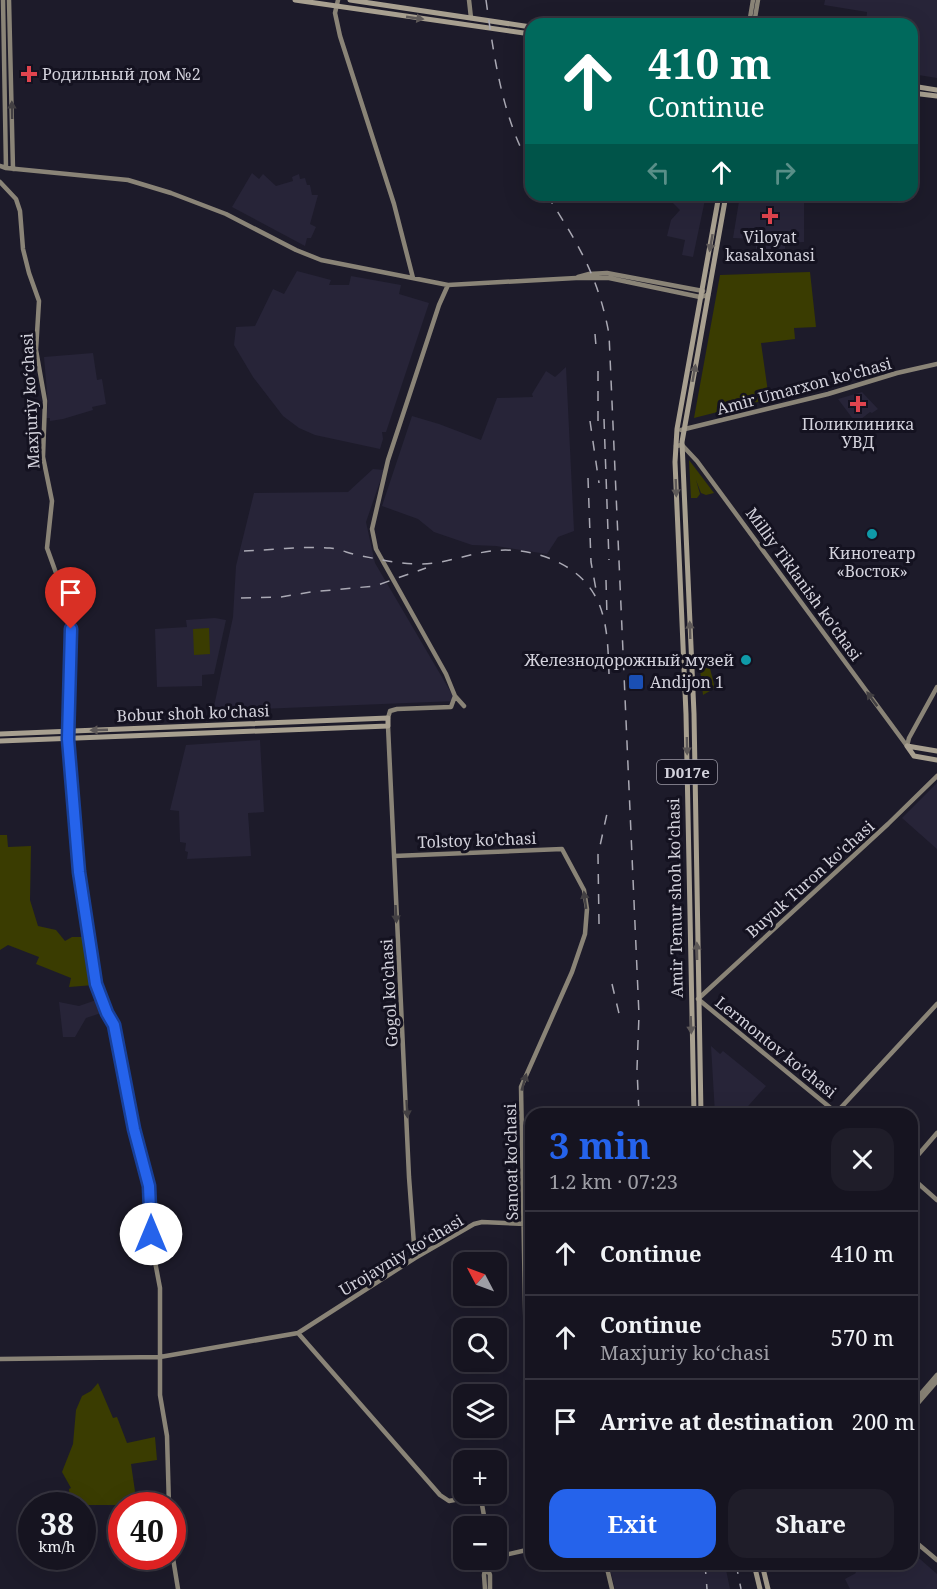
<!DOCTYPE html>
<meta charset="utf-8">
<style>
body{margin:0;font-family:"Noto Serif",serif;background:#1f1d29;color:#f1f3f6;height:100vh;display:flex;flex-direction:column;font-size:22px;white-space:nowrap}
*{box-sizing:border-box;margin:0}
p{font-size:20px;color:#9e9ea5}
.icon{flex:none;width:33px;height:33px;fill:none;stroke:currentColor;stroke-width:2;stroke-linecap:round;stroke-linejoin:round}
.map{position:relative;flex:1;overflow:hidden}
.panel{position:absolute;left:525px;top:1108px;width:393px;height:462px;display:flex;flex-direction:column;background:#161420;border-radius:18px;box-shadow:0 6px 24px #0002,0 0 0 2px #35333e}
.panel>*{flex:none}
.banner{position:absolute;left:525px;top:18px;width:393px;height:183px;border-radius:18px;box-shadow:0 6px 24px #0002,0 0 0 2px #35333e;background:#00695c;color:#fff;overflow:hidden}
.needle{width:39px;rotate:311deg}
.buttons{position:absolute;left:453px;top:1252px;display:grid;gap:12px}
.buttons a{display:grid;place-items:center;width:54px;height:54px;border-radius:12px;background:#161420;box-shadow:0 6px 24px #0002,0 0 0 2px #35333e;font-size:30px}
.speed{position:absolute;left:18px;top:1492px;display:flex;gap:12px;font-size:30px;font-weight:700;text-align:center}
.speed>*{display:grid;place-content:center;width:78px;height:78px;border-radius:50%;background:#161420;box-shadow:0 6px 24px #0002,0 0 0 2px #35333e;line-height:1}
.speed small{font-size:15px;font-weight:400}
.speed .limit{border:9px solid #d22;background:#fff;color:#111}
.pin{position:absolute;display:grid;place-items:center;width:51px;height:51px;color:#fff;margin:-62px -26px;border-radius:50% 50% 50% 0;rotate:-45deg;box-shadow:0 0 6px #0007}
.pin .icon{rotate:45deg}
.me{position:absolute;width:66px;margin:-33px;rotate:0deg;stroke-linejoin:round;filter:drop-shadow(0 0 4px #0008)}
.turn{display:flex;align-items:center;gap:21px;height:126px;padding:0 24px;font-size:27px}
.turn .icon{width:78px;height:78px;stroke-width:2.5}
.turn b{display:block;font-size:42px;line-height:51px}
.lanes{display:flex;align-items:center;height:57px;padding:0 24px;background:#0003;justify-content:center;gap:30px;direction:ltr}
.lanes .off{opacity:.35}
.round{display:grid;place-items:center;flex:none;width:63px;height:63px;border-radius:18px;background:#1f1d29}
.overview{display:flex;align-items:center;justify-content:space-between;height:102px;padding:0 24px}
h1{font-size:36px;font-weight:700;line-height:45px;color:#2563eb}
.primary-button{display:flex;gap:12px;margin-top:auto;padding:12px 24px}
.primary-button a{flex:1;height:69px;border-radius:18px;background:#2563eb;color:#fff;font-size:24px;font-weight:700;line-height:69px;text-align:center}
.primary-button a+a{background:#1f1d29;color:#f1f3f6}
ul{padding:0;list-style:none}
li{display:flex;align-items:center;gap:18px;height:84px;padding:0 24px;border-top:2px solid #35333e}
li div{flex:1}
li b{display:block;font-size:22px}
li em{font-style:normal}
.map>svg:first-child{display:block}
.built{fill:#272438}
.green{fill:#3a3c01}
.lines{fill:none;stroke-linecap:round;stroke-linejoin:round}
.secondary{stroke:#8a8477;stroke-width:4.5}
.primary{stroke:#a8a090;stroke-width:5}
.rail{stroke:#aaa9b4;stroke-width:1.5;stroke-dasharray:10 10;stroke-linecap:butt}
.oneway{fill:#5e5958}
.oneway2{fill:#434043}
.route-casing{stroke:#184099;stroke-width:15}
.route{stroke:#2563eb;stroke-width:10}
.health-dot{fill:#e0444e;stroke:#141220;stroke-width:2}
.culture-dot{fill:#0f9aa8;stroke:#141220;stroke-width:2}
.transit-dot{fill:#1a4fb4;stroke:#141220;stroke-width:2}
.labels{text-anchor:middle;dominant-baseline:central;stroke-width:6;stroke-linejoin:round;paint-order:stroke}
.shield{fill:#141220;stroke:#9a98a4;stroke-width:1.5}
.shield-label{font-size:15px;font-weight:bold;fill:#d3d2dc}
.poi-label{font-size:16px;fill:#d3d2dc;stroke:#141220}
.street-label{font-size:16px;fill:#d3d2dc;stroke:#141220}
</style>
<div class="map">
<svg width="937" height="1589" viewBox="0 0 937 1589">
<rect width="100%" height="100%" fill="#1d1b2a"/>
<path class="built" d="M825,0H937V78L912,74V24H866L867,12L824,5Z
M252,173L259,179L263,174L276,186L293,181L292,177L299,174L300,179L305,178L307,185H310L312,195H318L310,224L316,227L311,238H307L305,246L232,207Z
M665,195H706L693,257L682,255L685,240L667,236L671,220L680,210Z
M740,195H804V242L785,243V253L756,254V239L733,238Z
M297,271L331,280L329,285H349L351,276L401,285L399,294L429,303L386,432H382L383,439L380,449L315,435L299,428L283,416L253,377L234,345L236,327L255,326L273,289L284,294Z
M93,353L97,380L102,379L106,404L92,407L93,410L63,419L50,421V418H46L48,404L44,357Z
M566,367L574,531L558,537L547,554L496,546L472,545L434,532L418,519L382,506L412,416L439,424L481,440L497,398L533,397L532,394L546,371L555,377Z
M862,392L878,409L872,413L870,412L856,423L838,399Z
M373,469L384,470L366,522L375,563L456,701L213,711L233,617L236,566L254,493L348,492Z
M215,618L226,620L214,674L202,675V686L157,687L155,629L187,627L186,620Z
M260,740L264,812L248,813L251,856L187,859L188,852L185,851L186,843L180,842L179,811L170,810L186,745Z
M937,783V849L902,818Z
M99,999L104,1012L86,1018L75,1037H63L59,1002L79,1006Z
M711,1046L720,1054L723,1051L766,1086L741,1114H715Z
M912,1552L937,1574V1589H850L845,1579L856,1573L851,1565L912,1564Z
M612,1565H725L730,1589H615L609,1565Z"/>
<path class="green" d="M810,272L816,327L794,328L795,339L761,343L769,399L694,418L720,275Z
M689,460L714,493L706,495L701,493L696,480L700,494L697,498H691Z
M209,628L210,654L194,655L193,629Z
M707,657L715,688L703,695L699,661Z
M0,835H7L8,847L31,846L30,900L38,926L56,930L65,941L72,937H87L94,985L69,987L71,978L36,964L39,957L8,945L0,950Z
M98,1383L113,1418L117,1417L127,1443L155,1437L157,1460L131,1464L137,1505H70L69,1489L71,1488L62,1472L73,1444L76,1410L82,1396L91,1391Z"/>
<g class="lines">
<path class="secondary" d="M3,0L6,168
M9,0L13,169
M338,0L335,13L340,36L394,204L413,278
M469,0L471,18
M749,23L754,24L758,0
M749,24L753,0
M0,166L6,168L128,180L171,193L226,214L296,250L321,260L448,285L576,278H609L700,297L708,295
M0,182L16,199L20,211L23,249L29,273L39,301L36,350L45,401L43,457L52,501L47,548L60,584L71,629L68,739L79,871L96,984L107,1013L114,1025L134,1129L149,1186L153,1251L160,1288V1395L167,1436L169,1506
M578,277L589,274L607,273L703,291
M681,430L828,394L897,373L937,364
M676,446L682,445L697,461L907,746
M455,696L464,706
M388,718L390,711L397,709L451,707L455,696L446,674L376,549L372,529L388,460L439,305L448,285
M388,726L409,1177L415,1258
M907,746L909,738L937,687
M394,856L562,849L584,890L587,909L585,934L572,972L521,1087L528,1466L531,1493
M835,1114L937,1004
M838,1114L698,999L888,824L937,776
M912,1162L937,1133
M912,1178L937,1200
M298,1333L440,1495L449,1501L476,1496L481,1499L486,1527
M0,1359L160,1357L298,1333L415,1258L474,1224L482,1222L525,1224
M912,1404L937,1375
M912,1410L937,1381
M912,1539L937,1560
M172,1552L178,1589
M496,1557L531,1549
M606,1564L612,1589
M487,1568L490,1575V1589
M485,1589L484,1575L487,1560"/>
<path class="primary" d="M295,0L531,34
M350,0L531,27
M912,86L937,90
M912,93L937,96
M0,734L388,718V726L0,741
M907,746L914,756L937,760
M907,746L937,751
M694,1114L686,714L675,462L677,429L719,195
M701,1114L694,714L682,442L726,195
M754,1564L760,1589
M762,1564L768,1589"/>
<path class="rail" d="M486,0C494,57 502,117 531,168
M547,195C578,244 598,275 609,334L639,1015L637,1069L639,1114
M595,334L596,346
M598,371V429
M604,419L609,560
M590,421L599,483
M588,478L591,562L597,595
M244,551C272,550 302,546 330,548C339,549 348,553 357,555C378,559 398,564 420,564C445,564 467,554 491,551C528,546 575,561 594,594C608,617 608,648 609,674
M606,580L607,616
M241,598L281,597L311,592L375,586L426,568
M599,924L598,855L608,809
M612,984L621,1022
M705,1564L707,1589
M736,1564L741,1589"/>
</g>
<defs><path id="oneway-solid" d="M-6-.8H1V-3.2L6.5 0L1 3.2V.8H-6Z" transform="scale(1.5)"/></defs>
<g class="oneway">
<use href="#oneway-solid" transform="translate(415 18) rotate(8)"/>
<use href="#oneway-solid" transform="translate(711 243) rotate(100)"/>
<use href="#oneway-solid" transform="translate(694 373) rotate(-80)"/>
<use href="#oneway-solid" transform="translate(676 488) rotate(88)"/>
<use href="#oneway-solid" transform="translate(690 630) rotate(-92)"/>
<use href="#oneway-solid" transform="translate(99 730) rotate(178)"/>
<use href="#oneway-solid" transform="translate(687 746) rotate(89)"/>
<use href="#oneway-solid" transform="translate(697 951) rotate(-91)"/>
<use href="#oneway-solid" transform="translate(691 1025) rotate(88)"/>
</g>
<g class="oneway2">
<use href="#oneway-solid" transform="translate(12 110) rotate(-91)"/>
<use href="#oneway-solid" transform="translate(872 699) rotate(-126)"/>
<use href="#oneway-solid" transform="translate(585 900) rotate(-98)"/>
<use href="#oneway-solid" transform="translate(396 914) rotate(87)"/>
<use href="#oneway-solid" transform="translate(524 1082) rotate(-74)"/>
<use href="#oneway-solid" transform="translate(407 1109) rotate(87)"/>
</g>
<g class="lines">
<g class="route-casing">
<path id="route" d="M71,629L68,739L79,872L96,984L107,1013L114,1025L134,1129L149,1186L151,1234"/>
</g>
<use href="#route" class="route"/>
</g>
<g class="health-dot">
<path d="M26 65h6v6h6v6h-6v6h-6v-6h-6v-6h6z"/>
<path d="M767 207h6v6h6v6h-6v6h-6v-6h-6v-6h6z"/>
<path d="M855 395h6v6h6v6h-6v6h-6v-6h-6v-6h6z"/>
</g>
<g class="culture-dot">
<circle cx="872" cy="534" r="6"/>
<circle cx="746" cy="660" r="6"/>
</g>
<rect class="transit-dot" x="628" y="674" width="16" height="16" rx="3"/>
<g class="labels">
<rect class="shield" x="657" y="760" width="60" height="24" rx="4.5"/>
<g class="shield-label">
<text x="687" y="772">D017e</text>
</g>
<g class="poi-label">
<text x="42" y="74" text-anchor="start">Родильный дом №2</text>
<text x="770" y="237">Viloyat<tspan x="770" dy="18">kasalxonasi</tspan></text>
<text x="858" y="424">Поликлиника<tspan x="858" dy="18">УВД</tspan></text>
<text x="872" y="553">Кинотеатр<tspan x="872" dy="18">«Восток»</tspan></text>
<text x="734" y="660" text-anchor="end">Железнодорожный музей</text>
<text x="650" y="682" text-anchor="start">Andijon 1</text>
</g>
<g class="street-label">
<text transform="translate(804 386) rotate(-15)">Amir Umarxon ko'chasi</text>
<text transform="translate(30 401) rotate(-93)">Maxjuriy koʻchasi</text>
<text transform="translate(804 584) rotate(54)">Milliy Tiklanish ko'chasi</text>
<text transform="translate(193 713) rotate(-2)">Bobur shoh ko'chasi</text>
<text transform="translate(477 840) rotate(-2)">Tolstoy ko'chasi</text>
<text transform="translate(810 879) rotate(-42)">Buyuk Turon ko'chasi</text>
<text transform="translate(675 898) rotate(-91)">Amir Temur shoh ko'chasi</text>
<text transform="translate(389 993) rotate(-93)">Gogol ko'chasi</text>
<text transform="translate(776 1047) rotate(39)">Lermontov ko’chasi</text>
<text transform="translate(511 1162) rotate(-91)">Sanoat ko'chasi</text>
<text transform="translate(401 1255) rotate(-31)">Urоjayniy koʻchasi</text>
</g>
</g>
</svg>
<div class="buttons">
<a><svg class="needle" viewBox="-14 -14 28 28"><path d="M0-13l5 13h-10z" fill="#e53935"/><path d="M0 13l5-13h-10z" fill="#9e9ea5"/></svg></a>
<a><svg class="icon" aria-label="search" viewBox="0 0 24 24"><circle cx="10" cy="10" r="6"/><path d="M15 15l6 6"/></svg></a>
<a><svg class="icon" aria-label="layers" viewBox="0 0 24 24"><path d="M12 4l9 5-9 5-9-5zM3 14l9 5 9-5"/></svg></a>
<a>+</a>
<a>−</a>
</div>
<div class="speed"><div>38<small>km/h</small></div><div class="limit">40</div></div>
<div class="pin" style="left:71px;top:629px;background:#d93025"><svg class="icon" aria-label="arrive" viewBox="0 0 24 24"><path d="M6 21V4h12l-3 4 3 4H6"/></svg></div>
<svg class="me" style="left:151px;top:1234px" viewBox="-20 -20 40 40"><circle r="19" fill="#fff"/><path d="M0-13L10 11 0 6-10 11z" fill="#2563eb"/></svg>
<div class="banner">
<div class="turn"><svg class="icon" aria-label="ahead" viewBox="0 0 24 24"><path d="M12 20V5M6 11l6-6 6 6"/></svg><div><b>410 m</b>Continue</div></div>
<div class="lanes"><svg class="icon off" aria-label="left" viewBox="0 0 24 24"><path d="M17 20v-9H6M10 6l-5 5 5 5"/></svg><svg class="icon" aria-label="ahead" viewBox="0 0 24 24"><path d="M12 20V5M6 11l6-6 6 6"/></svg><svg class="icon off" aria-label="right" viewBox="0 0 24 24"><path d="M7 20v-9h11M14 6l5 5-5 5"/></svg></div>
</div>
<section class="panel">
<div class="overview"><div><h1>3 min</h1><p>1.2 km · 07:23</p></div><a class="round"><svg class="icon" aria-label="close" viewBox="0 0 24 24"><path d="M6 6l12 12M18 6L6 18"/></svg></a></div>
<ul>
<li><svg class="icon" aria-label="ahead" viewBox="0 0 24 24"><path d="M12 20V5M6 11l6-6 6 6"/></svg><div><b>Continue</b></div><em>410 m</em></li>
<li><svg class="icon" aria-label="ahead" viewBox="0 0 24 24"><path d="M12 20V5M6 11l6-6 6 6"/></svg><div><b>Continue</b><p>Maxjuriy koʻchasi</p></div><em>570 m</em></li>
<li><svg class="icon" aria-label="arrive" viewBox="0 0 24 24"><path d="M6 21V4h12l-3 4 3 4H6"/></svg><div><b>Arrive at destination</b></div><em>200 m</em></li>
</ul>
<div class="primary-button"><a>Exit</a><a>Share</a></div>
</section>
</div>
